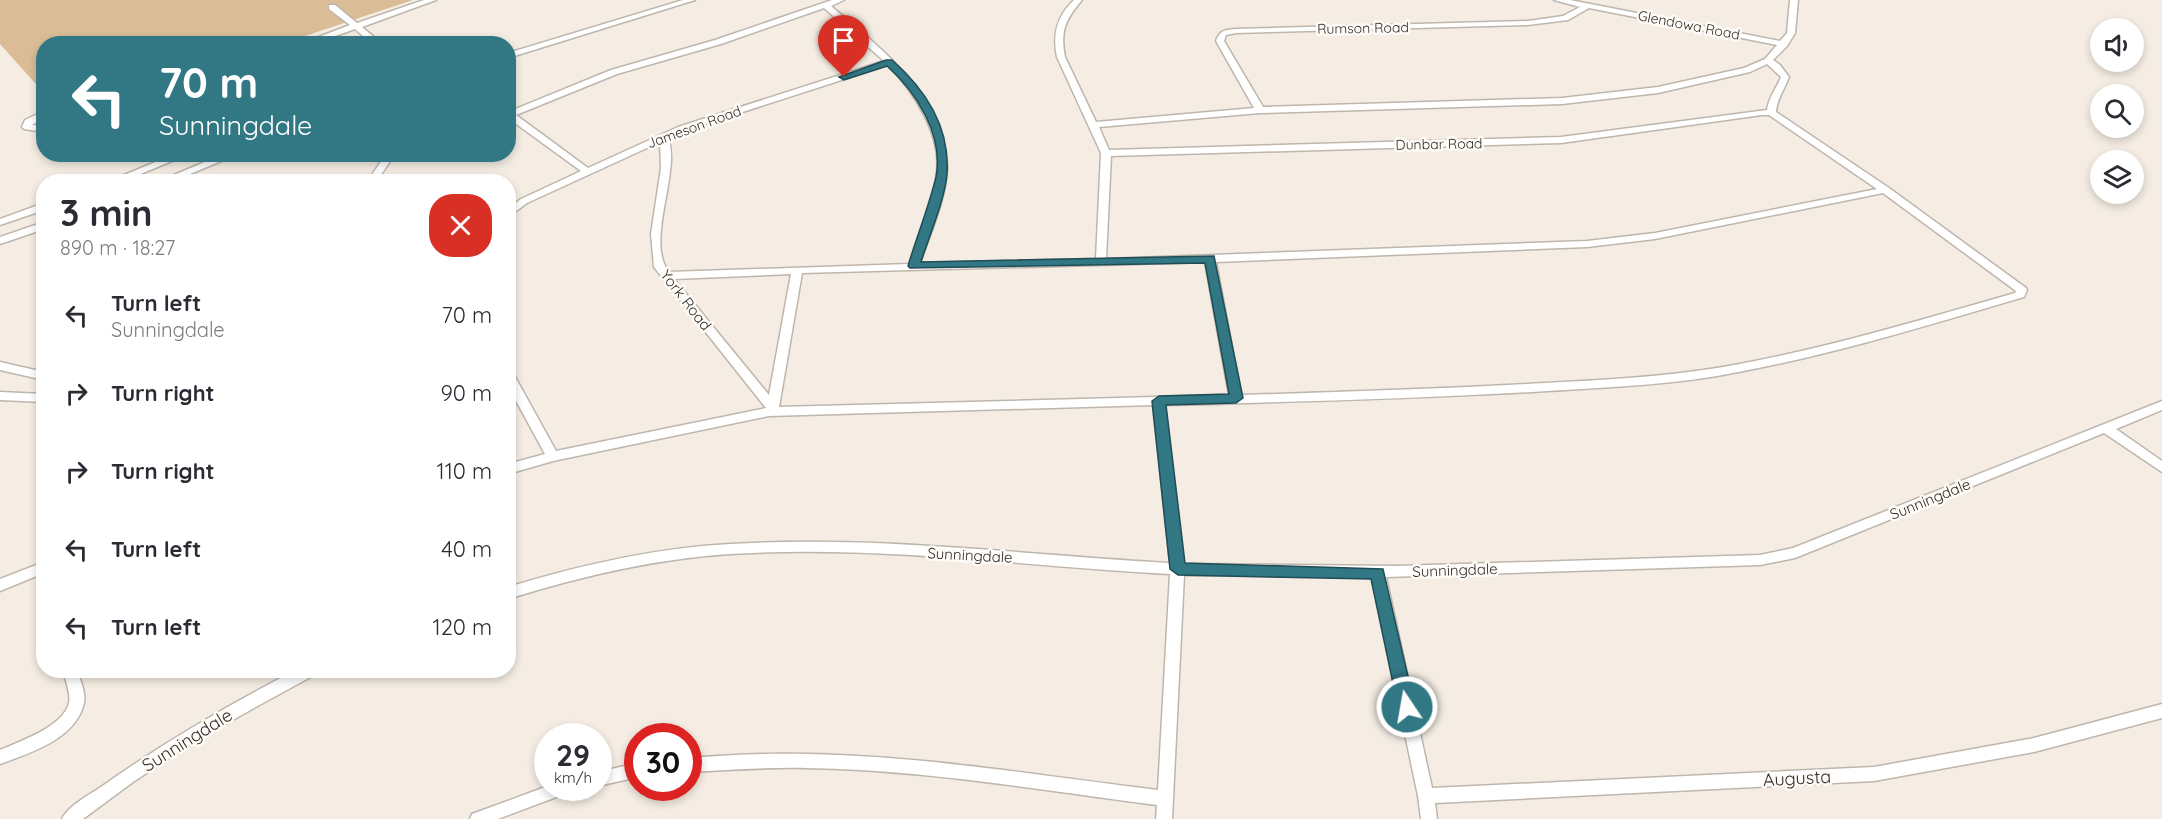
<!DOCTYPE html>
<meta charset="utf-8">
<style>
body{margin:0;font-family:Quicksand,sans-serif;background:#f7f7f7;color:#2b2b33;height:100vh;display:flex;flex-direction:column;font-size:22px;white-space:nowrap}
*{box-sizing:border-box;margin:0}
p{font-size:20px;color:#7c7c81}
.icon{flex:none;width:33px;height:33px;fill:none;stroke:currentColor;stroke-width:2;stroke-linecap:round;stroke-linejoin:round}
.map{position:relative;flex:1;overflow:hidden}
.sheet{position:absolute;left:36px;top:174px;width:480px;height:504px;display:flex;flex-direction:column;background:#fff;border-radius:24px;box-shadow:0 3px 9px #0003}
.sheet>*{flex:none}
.banner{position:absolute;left:36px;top:36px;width:480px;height:126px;border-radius:24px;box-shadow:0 3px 9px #0003;background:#317784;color:#fff;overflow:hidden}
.fabs{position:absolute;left:2090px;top:18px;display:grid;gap:12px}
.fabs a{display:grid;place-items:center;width:54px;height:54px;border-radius:50%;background:#fff;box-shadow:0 3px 9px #0003;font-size:30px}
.speed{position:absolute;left:534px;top:723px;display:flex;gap:12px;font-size:30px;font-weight:700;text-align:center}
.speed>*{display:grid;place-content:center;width:78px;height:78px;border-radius:50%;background:#fff;box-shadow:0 3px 9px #0003;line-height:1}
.speed small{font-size:15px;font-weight:400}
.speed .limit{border:9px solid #d22;background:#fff;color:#111}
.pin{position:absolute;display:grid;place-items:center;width:51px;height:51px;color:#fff;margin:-62px -26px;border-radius:50% 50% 50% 0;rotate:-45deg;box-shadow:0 0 6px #0007}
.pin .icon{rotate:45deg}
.me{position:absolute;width:66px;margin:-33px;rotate:348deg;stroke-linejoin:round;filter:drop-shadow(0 0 4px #0008)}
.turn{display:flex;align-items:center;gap:21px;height:126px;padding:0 24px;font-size:27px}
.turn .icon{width:78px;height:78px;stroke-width:2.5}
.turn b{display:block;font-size:42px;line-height:51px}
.round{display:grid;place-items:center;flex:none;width:63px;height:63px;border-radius:24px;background:#f7f7f7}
.overview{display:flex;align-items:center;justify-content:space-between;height:102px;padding:0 24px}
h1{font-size:36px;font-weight:800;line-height:45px}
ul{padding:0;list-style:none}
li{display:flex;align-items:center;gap:18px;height:78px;padding:0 24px}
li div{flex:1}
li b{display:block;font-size:22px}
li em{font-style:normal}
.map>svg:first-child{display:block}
.green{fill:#dabd97}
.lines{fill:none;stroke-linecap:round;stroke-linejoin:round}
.street-casing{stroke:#beb6ac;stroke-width:3}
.street{fill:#fff;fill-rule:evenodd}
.route{fill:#317784;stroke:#204d56;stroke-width:1.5}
.labels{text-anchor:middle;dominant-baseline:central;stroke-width:5;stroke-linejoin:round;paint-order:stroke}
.far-street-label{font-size:14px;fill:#312e2a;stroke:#fffbf7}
.street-label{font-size:15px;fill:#312e2a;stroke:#fffbf7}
.near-street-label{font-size:18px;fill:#312e2a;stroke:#fffbf7}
</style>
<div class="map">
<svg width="2162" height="819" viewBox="0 0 2162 819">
<rect width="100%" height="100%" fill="#f5ede3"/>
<path class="green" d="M0,0H413L284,43L44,44L43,92L0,44Z"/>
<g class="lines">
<g class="street-casing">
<path id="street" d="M424,0H436L362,27L382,44H372L355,29L313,44H300L350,25L329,9V5H335L357,23Z
M683,0H695L508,58V53Z
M832,0H844L831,6C874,43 921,77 940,134C944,146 948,158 947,170C945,202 930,233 920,263L1096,259L1101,153L1057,57C1052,34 1057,16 1074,0H1082C1065,20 1060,31 1065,57L1096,122L1254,108L1216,41C1220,30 1225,30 1236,29L1528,21L1563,16L1580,7L1554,0H1570L1780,41L1787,33L1790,0H1798L1795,33L1787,46L1773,60L1780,65L1789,77C1784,90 1777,99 1776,112L1889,188L2026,288L2027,290L2024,297C1923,327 1821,358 1717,376C1656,386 1594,388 1532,392C1410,399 1288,402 1165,405L1183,564L1397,566L1760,555L1793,548L2162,401V410L2116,429L2162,461V472L2104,433L1795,558L1760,565L1386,577L1432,788L1874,767L2034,738L2162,704V718L2034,752L1874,781L1435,803L1437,819H1421L1418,796L1372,577L1184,575L1172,819H1156L1157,805C1041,790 924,770 807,768C767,767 728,770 688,772V758C728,755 768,753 807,754C925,756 1041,776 1158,790L1170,574C1024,566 877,545 730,554C655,559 581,576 508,599V587C581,565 655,548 730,544C877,535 1024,555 1170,563L1153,405L769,416L553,461L508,474V464L545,454L508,386V371L514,375L556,451L766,408L654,267L651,234L661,168L660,142L527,203L508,217V209L521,199L581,171L508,118V112L611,70L715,40ZM824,8L884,61L678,127L588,168L516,115L617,74L721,44ZM1589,8L1777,45L1765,59L1744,68L1658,87L1562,98L1263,107L1224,41L1226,35L1236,33L1528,25L1568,20ZM1767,64L1781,77C1776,89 1769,97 1767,110L1561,137L1109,150L1099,127L1260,113L1562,104L1658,93L1750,72ZM888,65C913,91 941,133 937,171C934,203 919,234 909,264L669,272C650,249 668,199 670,171C672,160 671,149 669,138L684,131ZM1762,115H1769L1877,189L1655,233L1587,241L1106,259L1111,156L1561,143ZM1883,193L2016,291L2015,293C1917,321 1818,351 1717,368C1660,377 1602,380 1545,383C1444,389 1343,392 1241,395L1216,262L1587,247L1655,239ZM1205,262L1229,395L779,407L802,273ZM791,274L769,395L674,279Z
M44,111V118L32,125L44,126V132L24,129L22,127L25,120Z
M175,154H189L121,182H107Z
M224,154H238L171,182H157Z
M386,154H395L376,182H367Z
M44,203V210L0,225V219Z
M44,222V229L0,244V237Z
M0,362L44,372V380L0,370Z
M0,392L44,394V402L0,400Z
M44,562V573L0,591V579Z
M63,670H77C80,680 86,692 84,703C76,739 30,753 0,764V750C20,741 63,727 69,703C71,693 65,680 63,670Z
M296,670H318L316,674L254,708L192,743L133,782L83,819H62C68,806 89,795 101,787C163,743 228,705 296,670Z
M638,763V777L598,786V772Z
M548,786V788H569L567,793L498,819H470L472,814Z"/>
</g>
<use href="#street" class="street"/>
</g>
<path class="route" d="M886,60H892C925,89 950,127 947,173C946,196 929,237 921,262L1214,256L1243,398L1236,403L1166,405L1185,563L1383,569L1415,707L1413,712L1407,715L1401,712L1398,707L1371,579L1178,575L1170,569L1152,401L1159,396L1229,394L1205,263L910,268L908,266C917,236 929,206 936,177C944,135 916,92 887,66L844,80L839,77Z"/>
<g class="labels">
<g class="far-street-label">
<text transform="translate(1689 25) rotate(11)">Glendowa Road</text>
<text transform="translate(1363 28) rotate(-1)">Rumson Road</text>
<text transform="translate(694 127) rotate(-20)">Jameson Road</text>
<text transform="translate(1439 144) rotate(-1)">Dunbar Road</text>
</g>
<g class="street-label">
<text transform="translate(686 300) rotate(52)">York Road</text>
<text transform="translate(1930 499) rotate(-22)">Sunningdale</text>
<text transform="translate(970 555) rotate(3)">Sunningdale</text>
<text transform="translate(1455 570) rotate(-2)">Sunningdale</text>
</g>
<g class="near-street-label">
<text transform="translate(187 740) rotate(-32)">Sunningdale</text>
<text transform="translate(1797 778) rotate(-3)">Augusta</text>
</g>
</g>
</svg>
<div class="fabs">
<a><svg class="icon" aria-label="sound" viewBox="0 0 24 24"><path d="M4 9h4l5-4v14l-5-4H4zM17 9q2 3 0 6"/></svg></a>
<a><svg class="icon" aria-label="search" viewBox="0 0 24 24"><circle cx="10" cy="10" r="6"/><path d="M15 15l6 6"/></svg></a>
<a><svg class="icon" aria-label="layers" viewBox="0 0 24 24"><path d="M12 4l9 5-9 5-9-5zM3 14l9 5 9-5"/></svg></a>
</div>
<div class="speed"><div>29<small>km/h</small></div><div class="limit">30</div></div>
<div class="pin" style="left:844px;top:77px;background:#d93025"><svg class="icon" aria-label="arrive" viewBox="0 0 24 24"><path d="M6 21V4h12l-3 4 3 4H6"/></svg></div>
<svg class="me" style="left:1407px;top:707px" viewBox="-20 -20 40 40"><circle r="17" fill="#317784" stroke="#fff" stroke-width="3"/><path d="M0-11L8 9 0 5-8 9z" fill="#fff"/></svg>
<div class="banner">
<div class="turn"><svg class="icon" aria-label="left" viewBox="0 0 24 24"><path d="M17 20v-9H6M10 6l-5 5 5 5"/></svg><div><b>70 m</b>Sunningdale</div></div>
</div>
<section class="sheet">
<div class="overview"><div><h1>3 min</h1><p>890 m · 18:27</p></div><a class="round" style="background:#d93025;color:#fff"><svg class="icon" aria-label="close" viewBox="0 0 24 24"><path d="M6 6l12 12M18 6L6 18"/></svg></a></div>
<ul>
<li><svg class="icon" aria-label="left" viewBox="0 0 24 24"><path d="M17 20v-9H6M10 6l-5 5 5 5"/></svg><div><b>Turn left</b><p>Sunningdale</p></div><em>70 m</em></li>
<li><svg class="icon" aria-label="right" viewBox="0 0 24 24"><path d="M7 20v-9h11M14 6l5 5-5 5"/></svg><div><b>Turn right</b></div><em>90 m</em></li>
<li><svg class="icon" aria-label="right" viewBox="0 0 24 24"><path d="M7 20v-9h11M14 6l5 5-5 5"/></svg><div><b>Turn right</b></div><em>110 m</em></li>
<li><svg class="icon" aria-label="left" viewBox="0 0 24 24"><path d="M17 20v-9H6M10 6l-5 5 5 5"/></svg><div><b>Turn left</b></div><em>40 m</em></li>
<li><svg class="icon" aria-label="left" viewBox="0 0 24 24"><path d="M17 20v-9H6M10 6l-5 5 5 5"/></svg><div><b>Turn left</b></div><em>120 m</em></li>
</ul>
</section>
</div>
